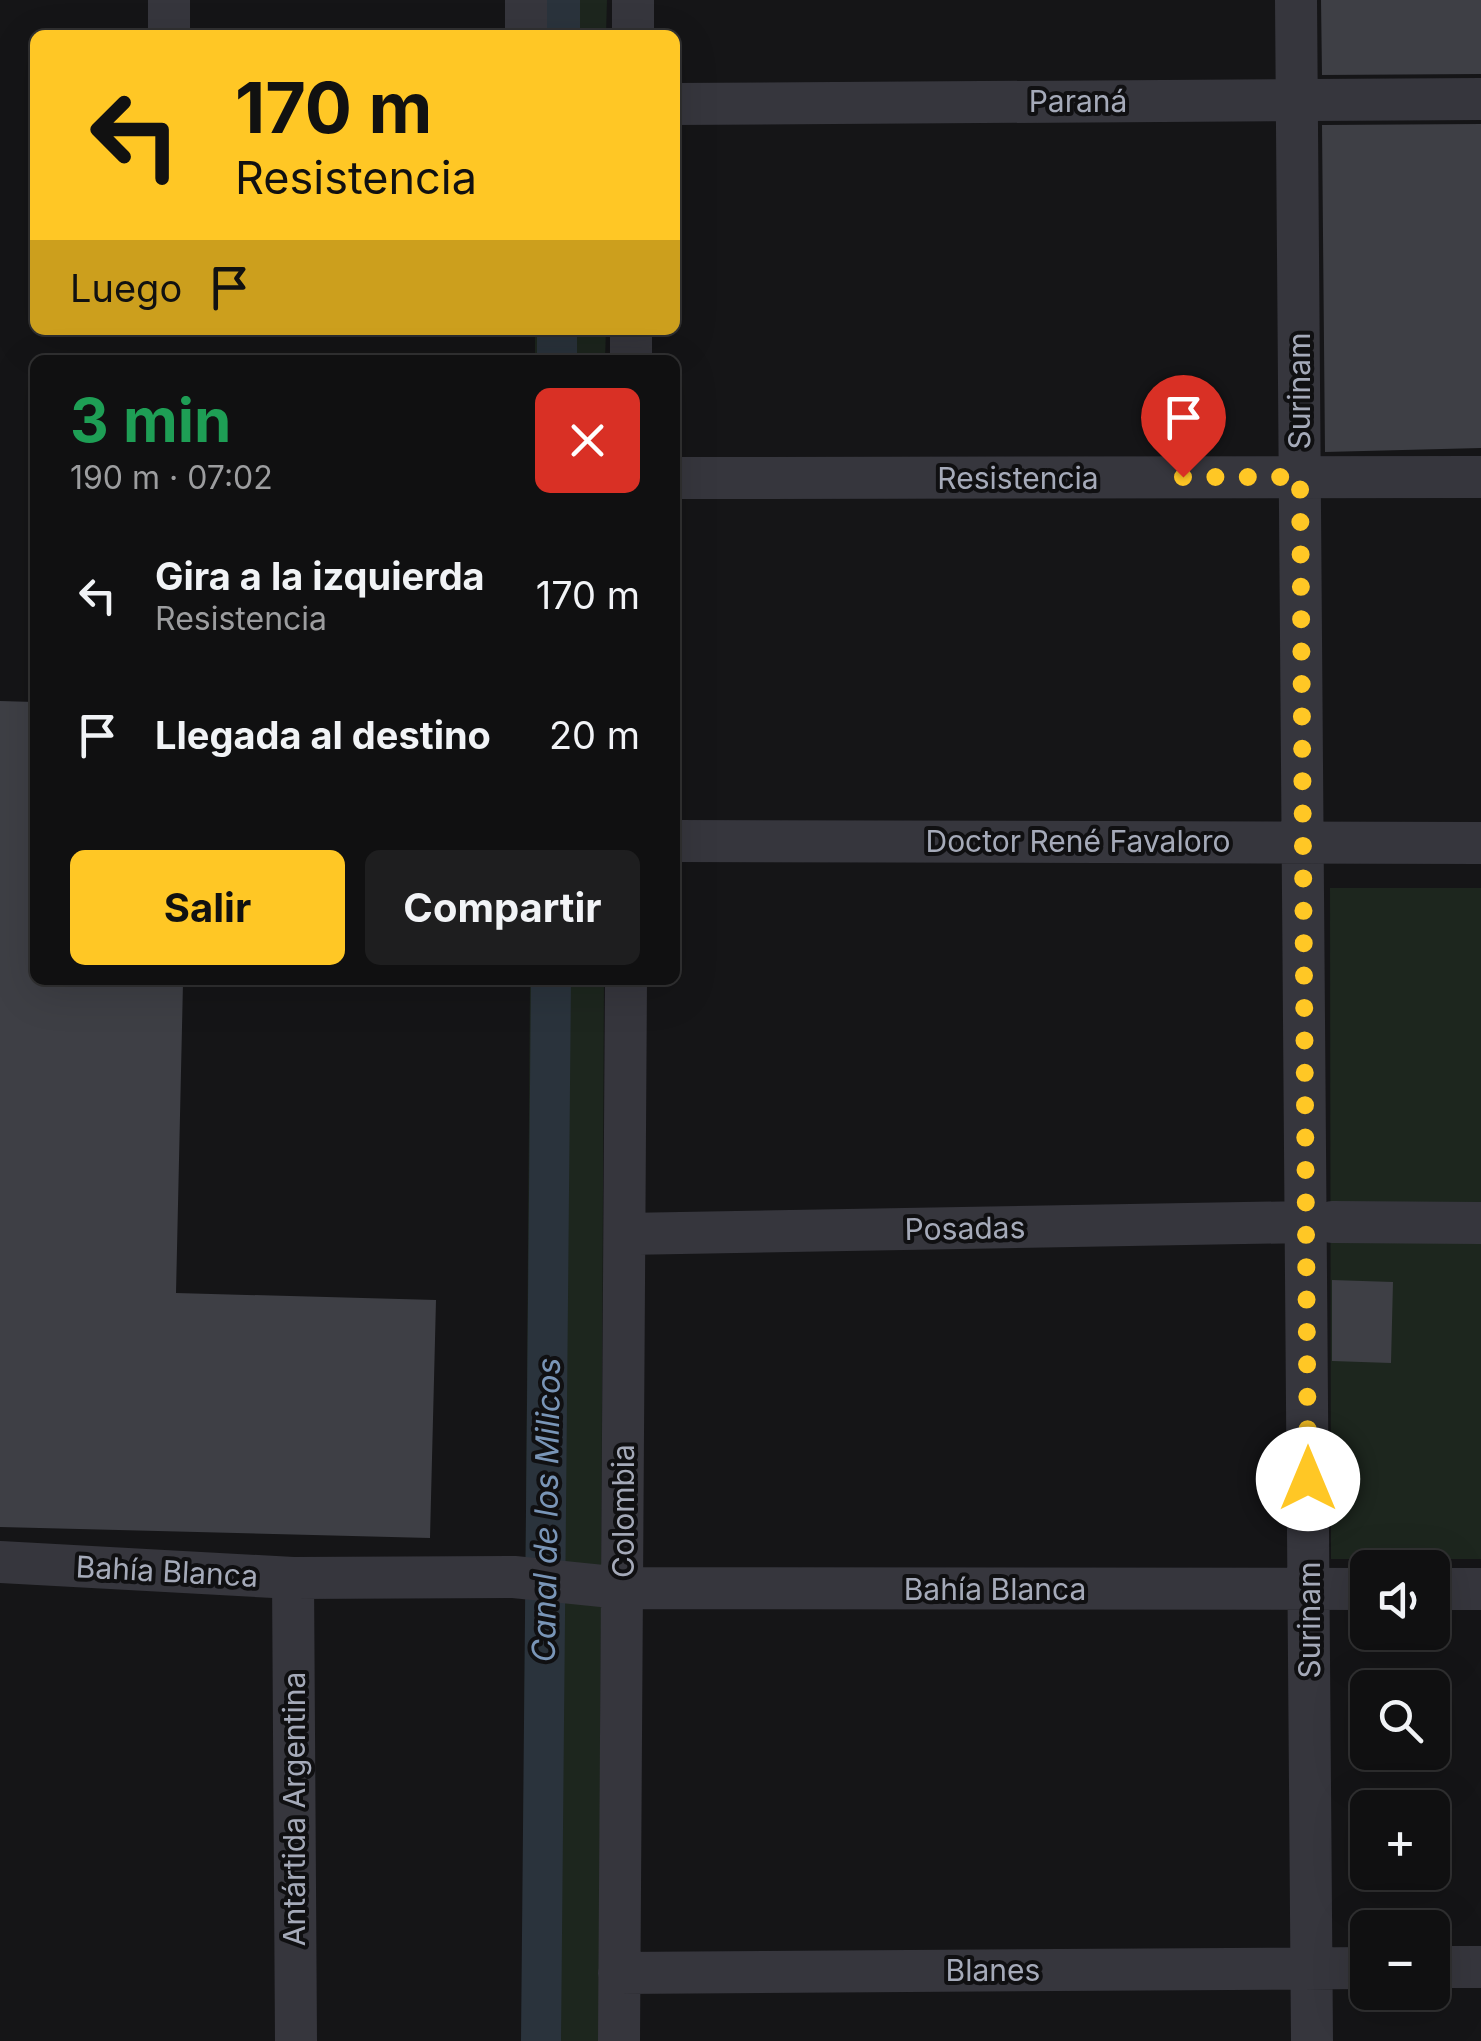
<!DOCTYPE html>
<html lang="es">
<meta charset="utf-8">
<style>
body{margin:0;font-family:Inter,sans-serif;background:#1e1e1f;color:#f1f3f6;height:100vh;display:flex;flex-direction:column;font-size:38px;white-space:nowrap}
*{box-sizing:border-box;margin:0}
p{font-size:32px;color:#9c9d9f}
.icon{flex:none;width:55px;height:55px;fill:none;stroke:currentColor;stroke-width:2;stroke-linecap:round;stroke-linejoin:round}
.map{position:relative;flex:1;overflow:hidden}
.sheet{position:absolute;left:30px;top:355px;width:650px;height:630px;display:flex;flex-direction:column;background:#101011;border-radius:15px;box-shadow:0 10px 40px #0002,0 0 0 2px #303031}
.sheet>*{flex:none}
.hud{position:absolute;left:30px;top:30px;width:650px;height:305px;border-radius:15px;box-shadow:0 10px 40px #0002,0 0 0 2px #303031;background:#ffc725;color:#111;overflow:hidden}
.buttons{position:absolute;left:1350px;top:1550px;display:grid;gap:20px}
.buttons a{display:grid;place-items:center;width:100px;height:100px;border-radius:15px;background:#101011;box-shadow:0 10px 40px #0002,0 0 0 2px #303031;font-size:50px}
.pin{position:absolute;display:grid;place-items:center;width:85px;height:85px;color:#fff;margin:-102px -42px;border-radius:50% 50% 50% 0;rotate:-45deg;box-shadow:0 0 10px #0007}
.pin .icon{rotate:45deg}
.me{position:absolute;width:110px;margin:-55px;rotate:0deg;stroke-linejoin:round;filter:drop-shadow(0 0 8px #0008)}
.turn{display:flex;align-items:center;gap:35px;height:210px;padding:0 40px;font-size:45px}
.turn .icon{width:130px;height:130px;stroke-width:2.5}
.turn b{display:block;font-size:70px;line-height:85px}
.then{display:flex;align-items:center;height:95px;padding:0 40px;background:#0003;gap:20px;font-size:38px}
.round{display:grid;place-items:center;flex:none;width:105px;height:105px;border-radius:15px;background:#1e1e1f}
.summary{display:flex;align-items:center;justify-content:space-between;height:170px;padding:0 40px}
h1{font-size:60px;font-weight:700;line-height:75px;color:#1e9e55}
.action{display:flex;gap:20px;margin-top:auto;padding:20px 40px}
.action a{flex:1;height:115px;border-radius:15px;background:#ffc725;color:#111;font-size:40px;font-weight:700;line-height:115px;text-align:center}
.action a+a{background:#1e1e1f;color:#f1f3f6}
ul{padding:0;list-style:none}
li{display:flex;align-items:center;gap:30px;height:140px;padding:0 40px}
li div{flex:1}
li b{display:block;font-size:38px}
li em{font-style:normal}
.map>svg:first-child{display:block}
.green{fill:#1d261e}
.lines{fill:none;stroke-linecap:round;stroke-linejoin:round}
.canal{stroke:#2a333c;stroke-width:40}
.building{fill:#3e3f45}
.minor{stroke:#36363d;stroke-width:42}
.route{stroke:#ffc725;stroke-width:18;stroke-dasharray:0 32.4}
.labels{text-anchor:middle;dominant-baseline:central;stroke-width:8;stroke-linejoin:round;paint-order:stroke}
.street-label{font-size:30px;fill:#a5aab9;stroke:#101012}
.water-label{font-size:32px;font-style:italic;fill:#7995b7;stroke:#101012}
</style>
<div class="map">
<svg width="1481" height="2041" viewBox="0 0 1481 2041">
<rect width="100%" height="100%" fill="#151517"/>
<path class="green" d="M538,0H607L606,35H538Z
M535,330H606L605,360H535Z
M1330,888H1481V1559H1331Z
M530,980H604L599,2041H522Z"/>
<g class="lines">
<path class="canal" d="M560,35V0
M557,360V330
M541,2041L551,980"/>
</g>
<path class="building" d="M1321,0H1481V74L1322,75Z
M1481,124V448L1325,452L1322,125Z
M0,701L35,702V980L183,983L176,1293L436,1300L430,1538L0,1527Z
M1332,1280L1393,1282L1391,1363L1332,1361Z"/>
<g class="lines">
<path class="minor" d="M169,0V35
M1296,0L1312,2041
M526,35V0
M633,35V0
M675,104L1481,99
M631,360V330
M675,478L1481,477
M675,841L1481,843
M1332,1222L1481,1223
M625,1234L1306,1222
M0,1562L293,1578L514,1577L622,1588L1368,1589
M293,1578L296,2041
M1432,1589H1481
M1432,1967H1481
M619,1973L1368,1968
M619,2041L626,980"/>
</g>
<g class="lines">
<path class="route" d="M1183,477H1300L1308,1479"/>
</g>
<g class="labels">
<g class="street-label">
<text x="1078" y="101">Paraná</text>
<text transform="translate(1299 391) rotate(-90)">Surinam</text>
<text x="1018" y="478">Resistencia</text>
<text x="1078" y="841">Doctor René Favaloro</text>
<text transform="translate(965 1228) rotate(-1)">Posadas</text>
<text transform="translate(623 1511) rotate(-90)">Colombia</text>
<text transform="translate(167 1571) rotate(3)">Bahía Blanca</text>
<text x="995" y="1589">Bahía Blanca</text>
<text transform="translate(1309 1620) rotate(-90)">Surinam</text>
<text transform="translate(294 1809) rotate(-90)">Antártida Argentina</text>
<text x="993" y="1970">Blanes</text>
</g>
<g class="water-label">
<text transform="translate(546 1510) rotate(-89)">Canal de los Milicos</text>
</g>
</g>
</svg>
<div class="buttons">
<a><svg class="icon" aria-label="sound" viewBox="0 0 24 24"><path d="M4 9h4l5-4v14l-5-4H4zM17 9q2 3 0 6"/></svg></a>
<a><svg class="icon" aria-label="search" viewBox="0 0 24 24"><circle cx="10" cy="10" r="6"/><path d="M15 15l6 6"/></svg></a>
<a>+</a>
<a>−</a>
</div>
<div class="pin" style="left:1183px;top:477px;background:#d93025"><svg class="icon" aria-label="arrive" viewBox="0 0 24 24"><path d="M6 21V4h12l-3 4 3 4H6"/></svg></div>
<svg class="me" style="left:1308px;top:1479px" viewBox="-20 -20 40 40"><circle r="19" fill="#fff"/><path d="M0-13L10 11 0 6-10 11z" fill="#ffc725"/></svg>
<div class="hud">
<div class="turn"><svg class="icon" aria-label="left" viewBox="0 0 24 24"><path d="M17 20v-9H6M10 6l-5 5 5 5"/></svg><div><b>170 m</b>Resistencia</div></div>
<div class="then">Luego<svg class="icon" aria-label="arrive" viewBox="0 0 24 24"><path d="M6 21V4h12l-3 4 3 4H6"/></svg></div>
</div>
<section class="sheet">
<div class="summary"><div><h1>3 min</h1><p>190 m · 07:02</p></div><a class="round" style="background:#d93025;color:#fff"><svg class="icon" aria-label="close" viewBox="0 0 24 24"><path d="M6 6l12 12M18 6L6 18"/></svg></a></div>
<ul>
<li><svg class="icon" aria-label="left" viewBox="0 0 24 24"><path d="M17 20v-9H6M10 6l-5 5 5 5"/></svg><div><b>Gira a la izquierda</b><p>Resistencia</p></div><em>170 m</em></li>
<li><svg class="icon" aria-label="arrive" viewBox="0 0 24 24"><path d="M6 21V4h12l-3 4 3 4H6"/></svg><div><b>Llegada al destino</b></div><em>20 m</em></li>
</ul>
<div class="action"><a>Salir</a><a>Compartir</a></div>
</section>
</div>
